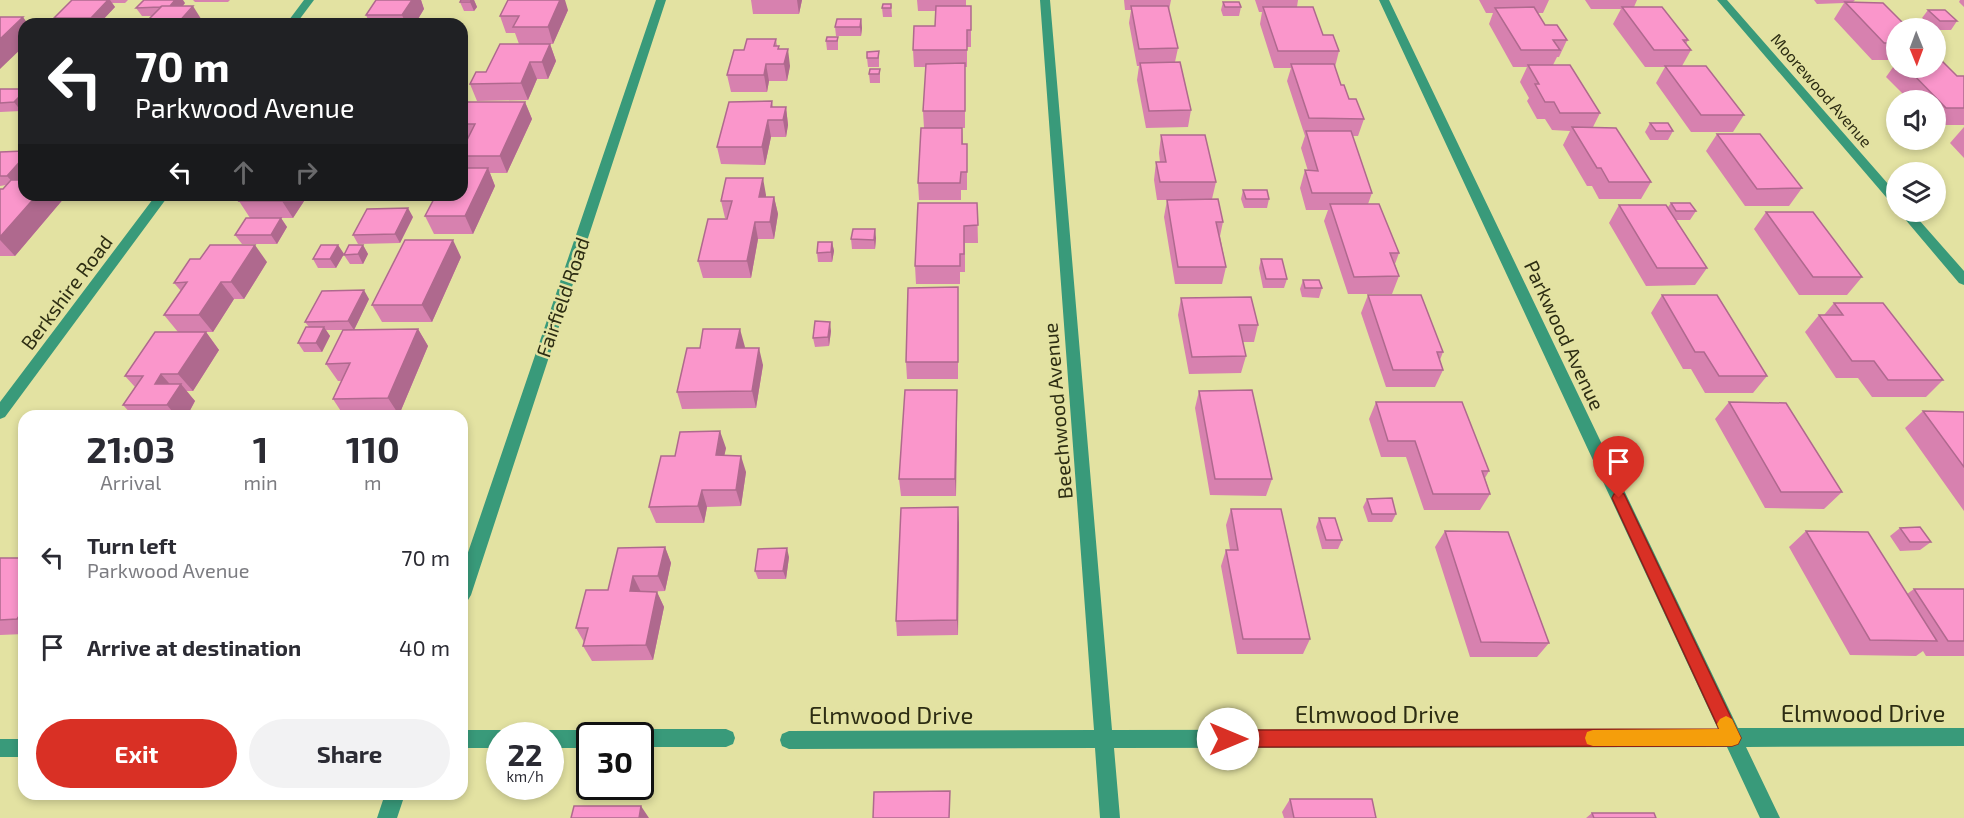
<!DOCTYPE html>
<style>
body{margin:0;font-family:"Exo 2",sans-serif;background:#f2f2f3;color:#2b2b33;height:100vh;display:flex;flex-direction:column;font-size:22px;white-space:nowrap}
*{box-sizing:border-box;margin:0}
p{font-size:20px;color:#7c7c81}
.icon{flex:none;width:33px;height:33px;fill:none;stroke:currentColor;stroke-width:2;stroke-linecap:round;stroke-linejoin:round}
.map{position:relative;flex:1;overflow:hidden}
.panel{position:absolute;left:18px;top:410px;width:450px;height:390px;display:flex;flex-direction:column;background:#fff;border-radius:18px;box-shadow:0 3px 9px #0003}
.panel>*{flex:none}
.banner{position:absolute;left:18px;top:18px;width:450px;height:183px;border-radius:18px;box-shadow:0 3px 9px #0003;background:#202124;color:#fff;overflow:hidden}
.needle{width:39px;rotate:179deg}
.controls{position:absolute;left:1886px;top:18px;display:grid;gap:12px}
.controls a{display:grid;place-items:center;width:60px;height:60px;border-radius:50%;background:#fff;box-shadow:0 3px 9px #0003;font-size:30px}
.speed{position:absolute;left:486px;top:722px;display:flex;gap:12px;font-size:30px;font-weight:700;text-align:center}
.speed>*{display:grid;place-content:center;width:78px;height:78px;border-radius:50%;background:#fff;box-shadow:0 3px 9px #0003;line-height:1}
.speed small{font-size:15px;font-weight:400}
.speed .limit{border:3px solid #111;border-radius:9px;background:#fff;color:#111}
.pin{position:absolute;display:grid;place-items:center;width:51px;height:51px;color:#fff;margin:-62px -26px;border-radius:50% 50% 50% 0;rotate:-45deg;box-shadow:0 0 6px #0007}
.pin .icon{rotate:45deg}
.me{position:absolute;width:66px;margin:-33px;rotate:90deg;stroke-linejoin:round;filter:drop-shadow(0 0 4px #0008)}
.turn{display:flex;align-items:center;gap:21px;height:126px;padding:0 18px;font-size:27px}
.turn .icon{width:78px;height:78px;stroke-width:2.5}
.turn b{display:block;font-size:42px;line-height:51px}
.lanes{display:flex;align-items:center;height:57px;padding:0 18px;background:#0003;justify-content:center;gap:30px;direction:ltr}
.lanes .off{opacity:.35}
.eta{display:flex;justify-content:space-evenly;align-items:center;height:102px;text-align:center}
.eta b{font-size:36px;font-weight:700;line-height:42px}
.button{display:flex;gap:12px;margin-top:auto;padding:12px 18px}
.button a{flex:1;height:69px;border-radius:36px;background:#d93025;color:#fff;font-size:24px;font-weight:700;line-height:69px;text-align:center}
.button a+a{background:#f2f2f3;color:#2b2b33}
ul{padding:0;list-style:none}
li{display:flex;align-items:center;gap:18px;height:90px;padding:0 18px}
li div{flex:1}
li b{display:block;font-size:22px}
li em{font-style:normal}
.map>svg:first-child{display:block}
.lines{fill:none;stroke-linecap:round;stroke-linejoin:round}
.minor{fill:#399a7a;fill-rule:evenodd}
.wall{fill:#d781af}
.shaded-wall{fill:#af698e}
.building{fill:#fa96cb;stroke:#af698e;stroke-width:1.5}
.route{fill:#d93025;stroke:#8d1f18;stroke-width:1.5}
.slow{fill:#f59e0b}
.labels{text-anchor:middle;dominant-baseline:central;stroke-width:5;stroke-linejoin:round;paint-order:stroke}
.far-street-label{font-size:16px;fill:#2d2d13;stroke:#e3e2a2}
.street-label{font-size:20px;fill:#2d2d13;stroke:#e3e2a2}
.near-street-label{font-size:24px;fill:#2d2d13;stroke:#e3e2a2}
</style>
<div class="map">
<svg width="1964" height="818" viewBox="0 0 1964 818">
<rect width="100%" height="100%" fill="#e3e2a2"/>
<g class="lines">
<path class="minor" d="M304,0H314L296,24H286Z
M656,0H666L471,595L468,600L462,603V570Z
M1040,0H1050L1112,730L1718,729L1379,0H1389L1738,728H1964V746L1746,747L1780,818H1760L1727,747L1114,748L1120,818H1100L1095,748L789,749L782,746L780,740L782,734L789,731L1094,730Z
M1717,0H1727L1896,193V205L1892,204Z
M156,195H169L5,417L0,419V402Z
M1899,212H1912L1964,271V285L1959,283Z
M640,729H726L733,732L735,738L733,744L726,747H640V735H632L633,732Z
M462,730H500L508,735H500V748H462Z
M550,730H590L598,735H590V748H550V735H542Z
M0,739H24V757H0Z
M385,794H405L397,818H377Z"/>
</g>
<path class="wall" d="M72,0H128L125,3H112L115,7L99,24H59L54,18Z
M193,0H230L228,2H195Z
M376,0H421L424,9L415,24H370L366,15Z
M438,0H474L477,7L474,11H464L460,2L461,0Z
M751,0H802L799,14H753Z
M917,0H966V6L971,23V47H967V67H965V128H957H962L963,144H967V190H961V200H919L918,183L924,128L923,111L926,67H914L913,50L935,26V11H918Z
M1124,0H1171L1169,10L1178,48L1175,62L1191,110L1188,127L1146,128L1137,80L1139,66H1137L1129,23L1131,10H1125Z
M1255,0H1298L1297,7L1323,35L1339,51L1335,67L1341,85L1349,99L1364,119L1358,136H1352L1372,193L1368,204L1399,253L1395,264L1399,276L1392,294H1348L1324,221L1328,210H1306L1300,188L1305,170L1308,171L1301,148L1305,136L1287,81L1291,68H1274L1260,24L1262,12H1259Z
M1479,0H1549L1543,13H1537L1545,25L1567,40L1559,57H1557L1553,65L1600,113L1593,127L1651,182L1641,199H1599L1592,186H1587L1563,145L1570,131L1552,130L1545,119H1537L1527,101L1529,98L1520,82L1527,67H1513L1489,24L1493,13H1486Z
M1585,0H1637L1634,7L1688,40L1686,44L1691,50L1682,66L1744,115L1733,132H1691L1656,83L1665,67H1645L1613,24L1621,9H1591Z
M1814,0H1855L1853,2L1896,28V60H1872L1834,19L1844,3L1817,4Z
M1960,0H1964V7L1959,2Z
M1223,2L1241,7L1239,16H1223L1221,10Z
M185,3L183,6L203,22L202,24H144L152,16H142L136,8Z
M891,4L892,17H883L882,8Z
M568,10L553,44H519L515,33H506L500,16Z
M1928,10L1957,21L1951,30H1935V28H1932L1922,18Z
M861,19L862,28L861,36H836L835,27Z
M838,37V50H827L826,41Z
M776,39L777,46L790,66L787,81H769L767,92H731L727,75L744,50Z
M550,44L556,61L548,79H537L528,100L477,101L470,84L486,72Z
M879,51V67H868L867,58Z
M1896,63V68H1935L1957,76H1964V125H1935V100H1909L1886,77Z
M880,69V83H870L869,74Z
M0,89H24V109L21,111L0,112Z
M772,101L773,107H786L788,125L786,137H771L765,165L721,164L717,147Z
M525,102L532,119L507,173H490L495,186L473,234H434L425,216L465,168L462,163V156L466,141L462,142V108Z
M1650,123L1673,131L1668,140H1650L1645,132Z
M1964,127V158L1950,143Z
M1717,134L1802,188L1789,206H1745L1706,151Z
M1161,135L1216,182L1212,199L1223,222L1220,236L1226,267L1222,284H1175L1164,217L1167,200H1157L1154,180L1156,162H1160L1159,153Z
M24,151V175L20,180L24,195H63L65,197L15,256H0V189H3L6,185L0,186V152Z
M1243,190L1269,199L1267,208H1244L1241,199Z
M236,195H308L293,218H275H281L287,227L277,244H242L235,235L250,218L239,201V200Z
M766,195V197H774L778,214L774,239H758L751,278H703L698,261L727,219L728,218H725L721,201Z
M977,203L978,243H965V272H960V284H916L915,266Z
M1671,203L1696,211L1690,220H1676L1707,268L1695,285L1646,286L1609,223L1619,205L1668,207Z
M1766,212L1862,277L1847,295H1799L1754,229Z
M413,217L400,243L358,244L353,235Z
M876,238L875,249H852L851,239Z
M832,242L834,251L832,262H818L817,253Z
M338,245L344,254L336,268H318L313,259Z
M363,245L368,254L363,264H350L344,255Z
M461,257L432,322H382L372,305Z
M1261,259L1287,279L1284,288H1263L1259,268Z
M267,262L244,299H234L213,332H204H206L219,350L193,391H186L195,401L187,416H133L123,405L135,387L125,376L178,332L164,315L181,291L174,283Z
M1303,280L1322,288L1319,298L1302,297L1300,289Z
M958,287V379H907L906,362Z
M1368,295L1443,352L1440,360L1443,370L1435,387H1386L1361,313Z
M1662,295L1767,376L1753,393H1705L1691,369H1683L1651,313Z
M1181,298L1258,325L1254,342H1243L1246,356L1241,373L1189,374L1178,315Z
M369,299L354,330L418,329L428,346L399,415L344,416L333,399L342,381H338L326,364L343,330H326L330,336L322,352H304L298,343L309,327L305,322Z
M1834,303L1943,380L1926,397H1872L1858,378H1836L1805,332L1819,315H1824Z
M831,331L829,346L815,347L813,338Z
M745,347L744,348L763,365L756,408L682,409L677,392Z
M957,390L956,496H901L899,479Z
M1199,391L1272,479L1266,496L1210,495L1195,408Z
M1376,402L1489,471L1485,478L1490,494L1480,510H1424L1406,457H1381L1369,419Z
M1729,402L1842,492L1824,509L1765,508L1715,419Z
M1923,411L1964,412V511L1905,428Z
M726,448L724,455L746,472L741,506L707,507L704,523H656L649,507L675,456Z
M1367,499L1396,514L1392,522H1368L1363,507Z
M1231,509L1310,639L1303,654H1237L1221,566L1226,550H1230L1226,525Z
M1319,518L1342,540L1338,549H1322L1316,527Z
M959,523L958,635L897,636L896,621Z
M1900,528L1931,542L1920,550L1900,551L1890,536Z
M1445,531L1549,643L1537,657H1470L1435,547Z
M1806,531L1907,594L1914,589H1964V656H1926L1923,651L1916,656L1850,655L1789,547Z
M665,547L671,563L665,591L641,592H657L664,607L653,660L592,661L583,646L584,642L576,628L608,590Z
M789,557L786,579H758L755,571Z
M0,558H24V634L0,635Z
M1290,799L1376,818H1284L1282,812Z
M1592,813L1656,818H1586Z"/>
<path class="shaded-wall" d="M108,0H110L115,7L99,24H95L91,18Z
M175,0H183L185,3L174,16L169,7Z
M412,0H421L424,9L415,24H406L402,15Z
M472,0H474L477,7L474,11L470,2Z
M560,0H565L568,10L553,44L548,27Z
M797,0H802L799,14Z
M193,6L203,22L202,24H177Z
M23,17L28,24H24V46L0,69V39Z
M861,19L862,28L861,36L860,27Z
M550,44L556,61L548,79L542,62Z
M788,49L790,66L787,81L784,64Z
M530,62L537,79L528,100L521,83Z
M766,64L769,81L767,92L764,75Z
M24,92V109L21,111L14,102Z
M525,102L532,119L507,173L500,156Z
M786,107L788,125L786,137L783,120Z
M768,120L771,137L765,165L762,147Z
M24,157V175L15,185L7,176Z
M488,168L495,186L473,234L465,216Z
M763,178L766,195L763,214L759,197Z
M37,195H63L65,197L15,256L0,240V237Z
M286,195H308L293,218L282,201Z
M774,197L778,214L774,239L770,222Z
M408,208L413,217L400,243L395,234Z
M281,218L287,227L277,244L271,235Z
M755,222L758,239L751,278L747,261Z
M875,229L876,238L875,249L874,240Z
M453,240L461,257L432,322L422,305Z
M832,242L834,251L832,262L831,252Z
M255,245L267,262L244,299L231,282Z
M338,245L344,254L336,268L330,259Z
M363,245L368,254L363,264L358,254Z
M221,282L234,299L213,332L199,315Z
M364,290L369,299L354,330L348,321Z
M830,322L831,331L829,346L828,337Z
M324,327L330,336L322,352L316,343Z
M418,329L428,346L399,415L388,398Z
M740,329L745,347L741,365L736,348Z
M206,332L219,350L193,391L178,374Z
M759,348L763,365L756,408L752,391Z
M161,374L176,391L181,384L195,401L187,416H176L167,405L155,384Z
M957,390V407L956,496L955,479Z
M720,431L726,448L721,472L716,455Z
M741,456L746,472L741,506L736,490Z
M702,490L707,507L704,523L698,506Z
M958,507L959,523L958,635L957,620Z
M665,547L671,563L665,591L658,576Z
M787,548L789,557L786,579L783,571Z
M633,576L641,592L630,591Z
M657,592L664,607L653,660L646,645Z
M24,609V624L17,619Z
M641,806L649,818H639Z"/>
<path class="building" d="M72,0H108L91,18H54Z
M144,0H175L170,6H162L160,7L136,8Z
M376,0H412L402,15H366Z
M461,0H472L470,2H460Z
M508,0H560L548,27H513L519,16H500Z
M1223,2H1239L1241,7H1225Z
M1845,2L1883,3L1902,22H1917L1924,28H1896V43H1884Z
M883,4H891V8H882Z
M162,6H193L177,24H144Z
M936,6H971V30H967V50H913L914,26H935Z
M1131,6H1168L1178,48L1139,49Z
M1263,7H1313L1323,35H1333L1339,51H1278Z
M1534,7L1545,25H1557L1567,40H1553L1560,50H1521L1495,8Z
M1622,7H1662L1688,40H1683L1691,50H1654Z
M1928,10H1945L1957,21H1940Z
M0,17H23L0,39Z
M837,19H861L860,27H835Z
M827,37H838L837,41H826Z
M747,39H776L774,46H779L778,49H788L784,64H766L764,75H727L734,50H744Z
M500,44H550L542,62H530L521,83L470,84L476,72H486Z
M879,51L878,58H867V52Z
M1935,59H1940L1957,76H1964V108H1946L1907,68H1935Z
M1180,62L1191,110L1149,111L1140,63Z
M965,63V111H923L926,64Z
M1291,64H1334L1341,85H1344L1349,99H1356L1364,119L1309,118Z
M1528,65H1570L1600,113H1560L1554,102H1545L1535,84H1539Z
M1665,66H1706L1744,115H1701Z
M870,69H880L879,74H869Z
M0,89H24V92L14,102L0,103Z
M772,101L771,107H786L783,120H768L762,147H717L729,102Z
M465,102H525L500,156H462V150L475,124H462V108Z
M1650,123H1668L1673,131H1656Z
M1572,127L1616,128L1651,182H1609L1601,168H1597Z
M921,128H962V144H967V172H961L960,183H918Z
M1306,131H1351L1372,193H1312L1305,170L1318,171Z
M1717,134H1760L1802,188L1757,189Z
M1161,135H1205L1216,182H1160L1156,162H1166Z
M24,151V157L7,176H0V152Z
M462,168H488L465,216H425L436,195H462Z
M726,178H763L759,197H774L770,222H755L747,261H698L708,219H727L732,201H721Z
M11,180H24V195H37L0,237V189H3Z
M1243,190H1267L1269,199H1246Z
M243,195H286L282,201H239Z
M1218,199L1223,222H1216L1226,267H1178L1167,200Z
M918,203H977L978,225L964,226V254H960V266H915Z
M1671,203H1690L1696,211H1676Z
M1330,204H1379L1399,253H1390L1399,276L1354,277Z
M1619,205H1666L1707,268H1657Z
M408,208L395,234L353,235L367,209Z
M1766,212H1813L1862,277H1813Z
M246,218H281L271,235H235Z
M853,229H875L874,240L851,239Z
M405,240H453L422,305H372Z
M818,242H832L831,252L817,253Z
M210,245H255L231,282H221L199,315H164L187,282L174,283L190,259H200Z
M321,245H338L330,259H313Z
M349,245H363L358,254L344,255Z
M1261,259H1282L1287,279H1266Z
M1303,280H1319L1322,288H1305Z
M958,287V362H906L908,288Z
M364,290L348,321L305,322L322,291Z
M1368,295H1421L1443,352H1437L1443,370H1393Z
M1662,295H1717L1767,376H1719L1704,352H1695Z
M1251,297L1258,325H1239L1246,356L1192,357L1181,298Z
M1834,303H1883L1943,380H1888L1874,361H1852L1819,315H1843Z
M815,321L830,322L828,337L813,338Z
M306,327H324L316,343H298Z
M418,329L388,398L333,399L350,363L326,364L343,330Z
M703,329H740L736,348H759L752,391L677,392L687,348H700Z
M155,332H206L178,374H161L155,384H181L167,405H123L143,376H125Z
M905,390H957L955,479H899Z
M1252,390L1272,479H1215L1199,391Z
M1376,402H1462L1489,471H1482L1490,494H1433L1415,441H1388Z
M1729,402L1786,403L1842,492H1781Z
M1923,411L1964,412V467Z
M720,431L716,455L741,456L736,490H702L698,506L649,507L661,456H675L680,432Z
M1392,498L1396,514H1372L1367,499Z
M958,507L957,620L896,621L901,508Z
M1231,509H1281L1310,639H1243L1226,550H1238Z
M1319,518H1335L1342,540H1326Z
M24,522V528H20Z
M1920,527L1931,542H1910L1900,528Z
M1445,531L1508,532L1549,643L1481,642Z
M1806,531L1868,532L1937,641L1870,640Z
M665,547L658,576H633L630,591L657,592L646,645L583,646L588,628H576L586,590H608L618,548Z
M787,548L783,571H755L758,549Z
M0,558H24V609L17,619L0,620Z
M1914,589H1964V641H1948Z
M950,791L949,818H873L874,792Z
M1290,799H1372L1376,818H1294Z
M574,806H641L639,818H571Z
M1592,813H1654L1656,818H1594Z"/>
<path class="route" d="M1619,492L1624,494L1626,498L1738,732L1741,738L1738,744L1732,746L1228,747L1222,744L1219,739L1222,733L1228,730L1719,729L1612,498L1614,494Z"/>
<path class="slow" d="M1726,716L1732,719L1741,738L1738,744L1732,746H1593L1587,744L1585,738L1587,732L1593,730L1719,729L1717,724L1720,719Z"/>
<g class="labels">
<g class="far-street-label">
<text transform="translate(1822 90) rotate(49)">Moorewood Avenue</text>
</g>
<g class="street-label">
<text transform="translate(66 292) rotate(-53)">Berkshire Road</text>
<text transform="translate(562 297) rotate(-71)">Fairfield Road</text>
<text transform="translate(1565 335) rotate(65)">Parkwood Avenue</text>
<text transform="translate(1057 411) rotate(-95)">Beechwood Avenue</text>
</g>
<g class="near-street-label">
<text x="1863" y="712">Elmwood Drive</text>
<text x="1377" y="713">Elmwood Drive</text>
<text x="891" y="714">Elmwood Drive</text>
</g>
</g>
</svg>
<div class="controls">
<a><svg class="needle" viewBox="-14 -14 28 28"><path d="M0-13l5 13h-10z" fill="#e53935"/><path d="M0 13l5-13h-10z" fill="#7c7c81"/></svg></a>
<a><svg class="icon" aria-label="sound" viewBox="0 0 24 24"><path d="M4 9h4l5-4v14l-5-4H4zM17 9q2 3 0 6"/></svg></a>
<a><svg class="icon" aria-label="layers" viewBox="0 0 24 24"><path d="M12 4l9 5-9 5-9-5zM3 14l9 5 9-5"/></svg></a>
</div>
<div class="speed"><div>22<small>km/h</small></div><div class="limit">30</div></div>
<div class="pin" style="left:1619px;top:498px;background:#d93025"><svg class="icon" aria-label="arrive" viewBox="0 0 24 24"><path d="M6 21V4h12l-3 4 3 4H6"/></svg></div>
<svg class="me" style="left:1228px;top:739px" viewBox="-20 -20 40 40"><circle r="19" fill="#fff"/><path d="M0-13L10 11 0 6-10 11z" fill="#d93025"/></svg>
<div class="banner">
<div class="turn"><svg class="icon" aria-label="left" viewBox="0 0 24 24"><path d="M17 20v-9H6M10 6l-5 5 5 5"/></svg><div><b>70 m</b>Parkwood Avenue</div></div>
<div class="lanes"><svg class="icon" aria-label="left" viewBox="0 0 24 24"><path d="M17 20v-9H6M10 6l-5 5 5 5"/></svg><svg class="icon off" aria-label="ahead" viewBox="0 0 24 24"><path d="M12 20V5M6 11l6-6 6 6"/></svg><svg class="icon off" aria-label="right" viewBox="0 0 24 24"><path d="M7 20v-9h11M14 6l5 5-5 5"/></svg></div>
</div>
<section class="panel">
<div class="eta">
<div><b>21:03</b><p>Arrival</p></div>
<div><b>1</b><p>min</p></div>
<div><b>110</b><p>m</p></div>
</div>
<ul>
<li><svg class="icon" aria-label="left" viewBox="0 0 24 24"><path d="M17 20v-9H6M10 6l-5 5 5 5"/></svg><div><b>Turn left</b><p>Parkwood Avenue</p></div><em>70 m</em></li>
<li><svg class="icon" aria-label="arrive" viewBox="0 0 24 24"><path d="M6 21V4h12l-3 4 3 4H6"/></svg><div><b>Arrive at destination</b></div><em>40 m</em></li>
</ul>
<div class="button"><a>Exit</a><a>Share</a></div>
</section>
</div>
